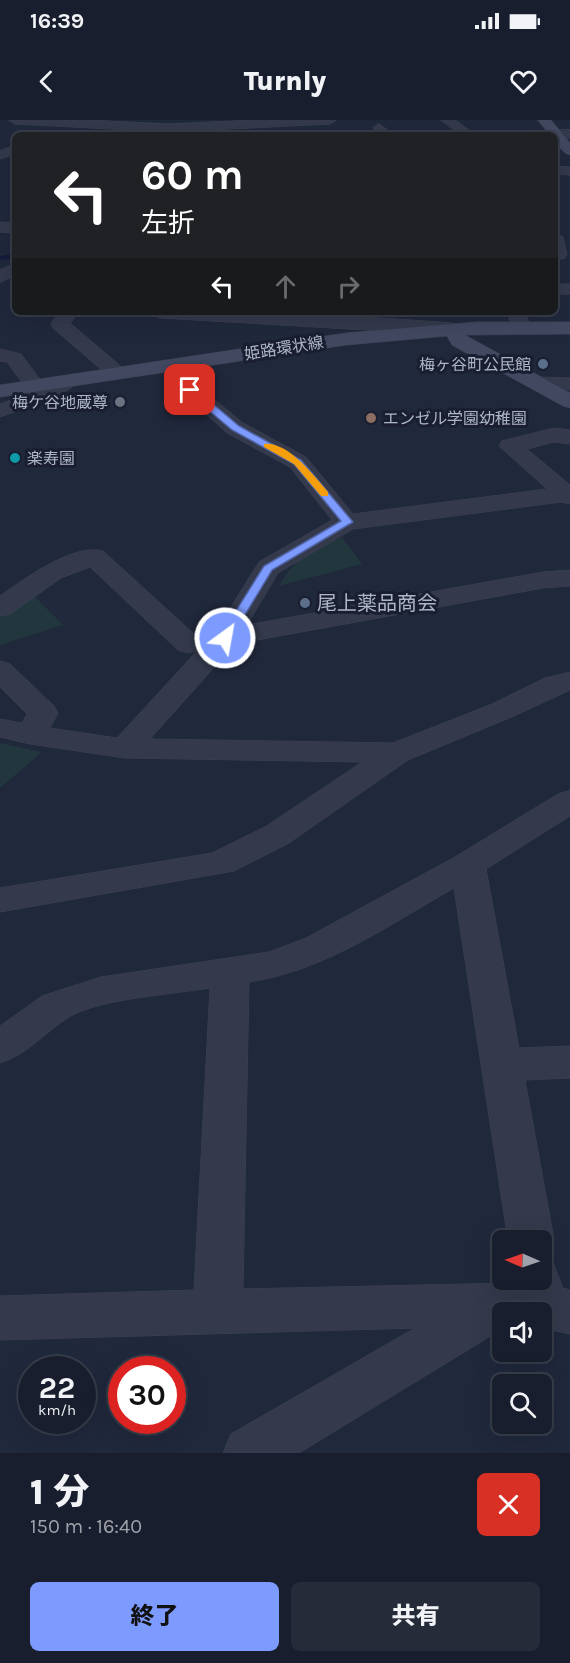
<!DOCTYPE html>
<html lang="ja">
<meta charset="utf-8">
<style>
body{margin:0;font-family:Karla,"Noto Sans JP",sans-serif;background:#252b39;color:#f1f3f6;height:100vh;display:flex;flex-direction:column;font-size:22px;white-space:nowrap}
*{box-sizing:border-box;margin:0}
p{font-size:20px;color:#9fa2aa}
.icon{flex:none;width:33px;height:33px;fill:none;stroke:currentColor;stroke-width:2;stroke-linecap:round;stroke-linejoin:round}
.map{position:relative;height:1333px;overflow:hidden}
.drawer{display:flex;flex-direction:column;background:#181e2d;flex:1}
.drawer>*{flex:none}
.top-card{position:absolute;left:12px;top:12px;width:546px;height:183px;border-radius:9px;box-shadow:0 6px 24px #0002,0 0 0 2px #363c49;background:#202124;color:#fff;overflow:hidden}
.needle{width:39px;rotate:272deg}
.tools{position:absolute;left:492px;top:1110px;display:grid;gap:12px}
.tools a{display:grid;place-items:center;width:60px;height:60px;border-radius:9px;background:#181e2d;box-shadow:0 6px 24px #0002,0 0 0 2px #363c49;font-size:30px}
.speed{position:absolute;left:18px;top:1236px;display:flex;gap:12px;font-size:30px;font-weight:700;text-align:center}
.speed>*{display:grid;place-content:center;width:78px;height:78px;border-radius:50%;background:#181e2d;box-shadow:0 6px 24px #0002,0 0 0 2px #363c49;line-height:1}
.speed small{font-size:15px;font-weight:400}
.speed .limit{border:9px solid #d22;background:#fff;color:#111}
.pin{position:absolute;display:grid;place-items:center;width:51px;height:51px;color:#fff;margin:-26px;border-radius:12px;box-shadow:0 3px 9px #0006}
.me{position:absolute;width:66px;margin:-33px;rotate:32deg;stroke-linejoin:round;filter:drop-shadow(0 0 4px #0008)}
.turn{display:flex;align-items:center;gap:21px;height:126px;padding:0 30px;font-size:27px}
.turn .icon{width:78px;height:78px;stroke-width:2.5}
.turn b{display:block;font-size:42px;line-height:51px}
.lanes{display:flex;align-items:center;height:57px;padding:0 30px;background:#0003;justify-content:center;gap:30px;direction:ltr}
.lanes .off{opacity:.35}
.round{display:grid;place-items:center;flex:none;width:63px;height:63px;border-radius:9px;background:#252b39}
.overview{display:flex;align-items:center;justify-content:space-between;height:102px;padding:0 30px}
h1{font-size:36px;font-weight:800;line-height:45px}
.button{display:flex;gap:12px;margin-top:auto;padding:12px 30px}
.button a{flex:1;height:69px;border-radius:9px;background:#7d9bff;color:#111;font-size:24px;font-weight:800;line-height:69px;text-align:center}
.button a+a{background:#252b39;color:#f1f3f6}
.status{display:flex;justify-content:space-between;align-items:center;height:42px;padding:0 30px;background:#181e2d;direction:ltr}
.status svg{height:16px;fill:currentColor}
header{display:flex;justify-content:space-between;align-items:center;height:78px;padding:0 30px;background:#181e2d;font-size:27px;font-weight:800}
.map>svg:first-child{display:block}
.green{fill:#22363d}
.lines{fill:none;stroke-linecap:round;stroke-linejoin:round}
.stream{fill:#131d3a;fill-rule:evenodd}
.street-casing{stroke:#3d4355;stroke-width:1}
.secondary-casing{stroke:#3d4355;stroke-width:1}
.street{fill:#343a4c;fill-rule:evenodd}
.secondary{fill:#414860;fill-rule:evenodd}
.route{fill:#7d9bff;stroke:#5165a6;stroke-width:1.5}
.slow{fill:#f59e0b}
.service-dot{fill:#5c6f8a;stroke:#191f31;stroke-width:2}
.worship-dot{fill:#6b7280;stroke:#191f31;stroke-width:2}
.education-dot{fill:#8d6e63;stroke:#191f31;stroke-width:2}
.culture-dot{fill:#0f9aa8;stroke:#191f31;stroke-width:2}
.labels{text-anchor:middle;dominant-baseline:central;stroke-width:6;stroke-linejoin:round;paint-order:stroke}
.far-street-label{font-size:16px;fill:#afb5c8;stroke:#191f31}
.far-poi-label{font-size:16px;fill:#afb5c8;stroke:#191f31;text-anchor:end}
.poi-label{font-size:20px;fill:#afb5c8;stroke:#191f31;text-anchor:start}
</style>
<div class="status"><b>16:39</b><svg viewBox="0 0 49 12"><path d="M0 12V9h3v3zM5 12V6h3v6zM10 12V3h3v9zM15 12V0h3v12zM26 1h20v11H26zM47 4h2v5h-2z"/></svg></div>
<header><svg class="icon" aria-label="back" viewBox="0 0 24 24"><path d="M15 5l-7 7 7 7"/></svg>Turnly<svg class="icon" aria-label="heart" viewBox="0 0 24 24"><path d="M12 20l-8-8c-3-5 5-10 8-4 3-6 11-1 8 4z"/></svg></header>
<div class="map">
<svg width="570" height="1333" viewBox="0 0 570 1333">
<rect width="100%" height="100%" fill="#20283c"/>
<path class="green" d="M342,417L362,444L279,466C295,437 312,431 342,417Z
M33,475L63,505L0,525V495Z
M0,623L42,632L0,668Z"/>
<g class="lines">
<path class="stream" d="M15,134V138L0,140V136Z"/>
<g class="street-casing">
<path id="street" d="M9,0H87L169,4L254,0H336L330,4L169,12L15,4Z
M441,0H455L476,15H461Z
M379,4L395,15H381L373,8Z
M570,10V18H555V15H523L529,11Z
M15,26V34L0,39V31Z
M555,46L570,47V55L555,54Z
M0,102L15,103V113L0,112Z
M555,112L563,117L567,134L565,138L555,140Z
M15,144V156L0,162V150Z
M555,164H570V174H555Z
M60,192H79L70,203L124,249L127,253L124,257H110L53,208L51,204Z
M152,192C252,192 352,195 452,203L459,205L461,209L459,213L452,215L161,198L155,196Z
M507,192H525L531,208L529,212H515Z
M0,229L21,234L45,266L44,268L72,254L79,256L82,260L59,276L0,297V284L33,272L28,270L7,242L0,241Z
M170,240L177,242L198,266L243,303L306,337L353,394L547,369L499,326L502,321L554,308L570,310V324L554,322L527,329L570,365V384L561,382L353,409L278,453L247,505L543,452L570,450V466L543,468L235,524L150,619L393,623L492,584L545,558L570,552V570L514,596L408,640L289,723L234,751L0,792V768L212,733L265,707L362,642L125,638L30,624L0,617V599L22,603L27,594L0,567V541L10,544L54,586L58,593L50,608L117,618L197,531L188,533L178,530L90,447L61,458L10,494L0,496V476C24,459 73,423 103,431L194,514L216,511L259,442L332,400L290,347L227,313L184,274L160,246L163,242Z
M537,257L570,258V270L530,267L527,263L530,259Z
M570,671V696L486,749L519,928L570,926V958L525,960L554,1120L548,1134L542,1136V1120H508L454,768C389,805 324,851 249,862L243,1169L513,1163V1160H542V1140L554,1145L563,1168L570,1170V1214L542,1208V1192H502V1209L299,1333H223L231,1314L415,1208L0,1220V1176L194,1170L210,868C173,874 99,879 69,897C45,912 27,935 0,943V906L42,876L101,857L269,832L306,818L455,737L558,674Z"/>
</g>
<g class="secondary-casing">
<path id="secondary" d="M538,0H551L570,23V35C562,33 555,23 555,15H550Z
M477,202H570V214L465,215L570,273V288L563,286L452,225L447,216L346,225L0,277V265L346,213Z"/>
</g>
<use href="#street" class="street"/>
<use href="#secondary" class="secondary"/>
</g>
<path class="route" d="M187,268H194L239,306L301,340L353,402L272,450L231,518L225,522L219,518L264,446L341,401L294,344L232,310L187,272Z"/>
<path class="slow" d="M264,324C288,321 314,356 328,372V376H321L294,344L264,327Z"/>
<g class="service-dot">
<circle cx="543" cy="244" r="6"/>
<circle cx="305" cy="483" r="6"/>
</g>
<circle class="worship-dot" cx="120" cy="282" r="6"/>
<circle class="education-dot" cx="371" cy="298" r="6"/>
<circle class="culture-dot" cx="15" cy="338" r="6"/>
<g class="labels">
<g class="far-street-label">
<text transform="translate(284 228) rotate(-9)">姫路環状線</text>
</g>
<g class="far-poi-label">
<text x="531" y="244">梅ヶ谷町公民館</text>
<text x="108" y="282">梅ケ谷地蔵尊</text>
<text x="383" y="298" text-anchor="start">エンゼル学園幼稚園</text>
<text x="27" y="338" text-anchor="start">楽寿園</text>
</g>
<g class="poi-label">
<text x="317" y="483">尾上薬品商会</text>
</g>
</g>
</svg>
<div class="tools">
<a><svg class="needle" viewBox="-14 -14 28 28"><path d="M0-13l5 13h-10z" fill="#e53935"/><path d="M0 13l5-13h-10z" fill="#9fa2aa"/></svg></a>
<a><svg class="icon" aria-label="sound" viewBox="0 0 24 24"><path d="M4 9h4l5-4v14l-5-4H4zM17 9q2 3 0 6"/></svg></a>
<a><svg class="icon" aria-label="search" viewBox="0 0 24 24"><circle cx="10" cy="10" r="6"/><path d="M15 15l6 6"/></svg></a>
</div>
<div class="speed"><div>22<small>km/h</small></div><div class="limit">30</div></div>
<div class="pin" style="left:190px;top:270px;background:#d93025"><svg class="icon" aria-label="arrive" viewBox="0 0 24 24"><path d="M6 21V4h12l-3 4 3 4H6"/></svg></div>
<svg class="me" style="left:225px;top:518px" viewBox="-20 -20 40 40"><circle r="17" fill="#7d9bff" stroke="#fff" stroke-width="3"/><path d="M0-11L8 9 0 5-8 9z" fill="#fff"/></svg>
<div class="top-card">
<div class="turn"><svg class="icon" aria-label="left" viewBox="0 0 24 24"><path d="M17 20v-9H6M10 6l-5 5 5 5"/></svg><div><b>60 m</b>左折</div></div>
<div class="lanes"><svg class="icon" aria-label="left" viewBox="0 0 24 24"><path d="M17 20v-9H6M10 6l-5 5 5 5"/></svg><svg class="icon off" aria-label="ahead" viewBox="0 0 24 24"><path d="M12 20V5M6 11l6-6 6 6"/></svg><svg class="icon off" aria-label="right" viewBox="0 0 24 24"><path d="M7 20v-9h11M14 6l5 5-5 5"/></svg></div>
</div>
</div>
<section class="drawer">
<div class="overview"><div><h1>1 分</h1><p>150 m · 16:40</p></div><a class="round" style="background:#d93025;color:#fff"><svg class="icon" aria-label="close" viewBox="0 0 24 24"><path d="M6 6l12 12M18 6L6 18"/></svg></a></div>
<div class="button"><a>終了</a><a>共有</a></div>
</section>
